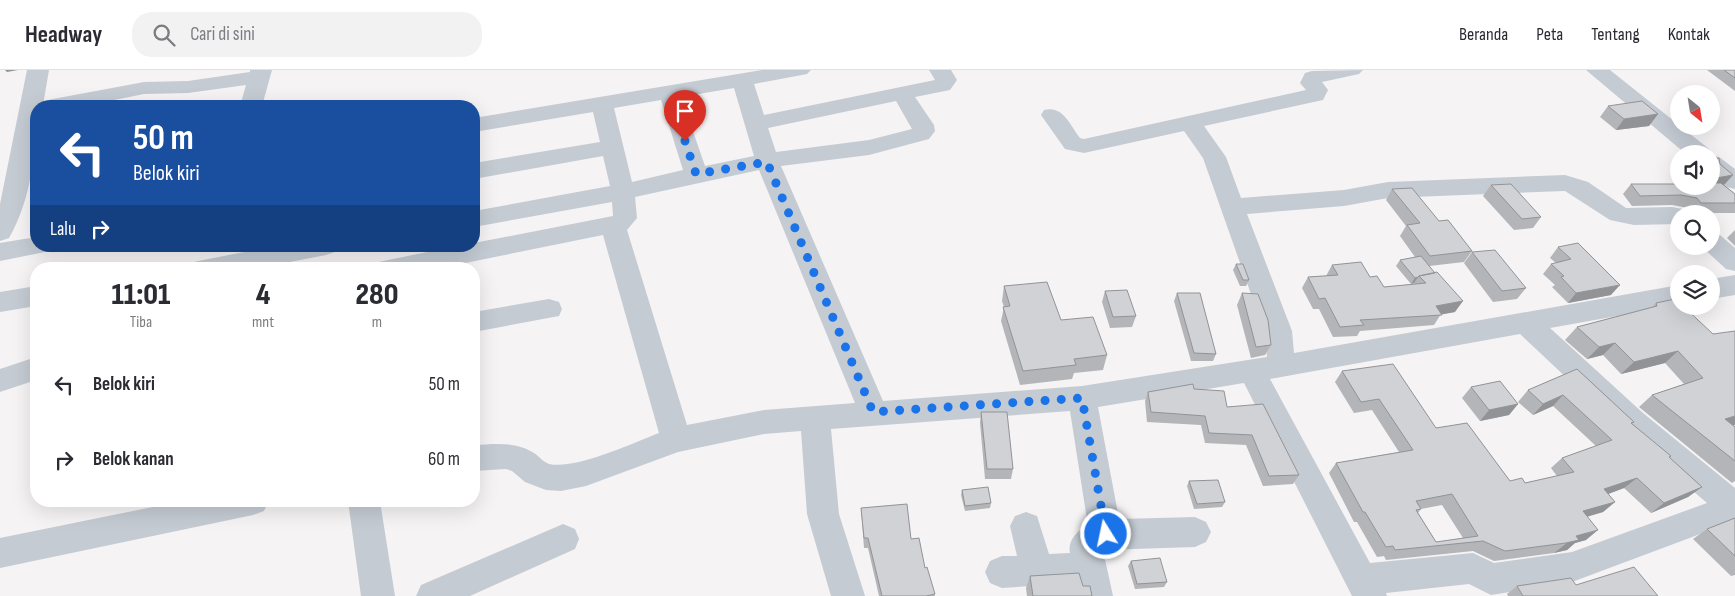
<!DOCTYPE html>
<html lang="id">
<style>
body{margin:0;font-family:"Sofia Sans Condensed",sans-serif;background:#f2f2f3;color:#2b2b33;height:100vh;display:flex;flex-direction:column;font-size:19px;white-space:nowrap}
*{box-sizing:border-box;margin:0}
p{font-size:16px;color:#7c7c81}
.icon{flex:none;width:28px;height:28px;fill:none;stroke:currentColor;stroke-width:2;stroke-linecap:round;stroke-linejoin:round}
.map{position:relative;flex:1;overflow:hidden}
.panel{position:absolute;left:30px;top:192px;width:450px;height:245px;display:flex;flex-direction:column;background:#fff;border-radius:20px;box-shadow:0 5px 20px #0002}
.panel>*{flex:none}
.guide{position:absolute;left:30px;top:30px;width:450px;height:152px;border-radius:20px;box-shadow:0 5px 20px #0002;background:#1a4fa0;color:#fff;overflow:hidden}
.needle{width:32px;rotate:150deg}
.controls{position:absolute;left:1670px;top:15px;display:grid;gap:10px}
.controls a{display:grid;place-items:center;width:50px;height:50px;border-radius:50%;background:#fff;box-shadow:0 5px 20px #0002;font-size:25px}
.pin{position:absolute;display:grid;place-items:center;width:42px;height:42px;color:#fff;margin:-51px -21px;border-radius:50% 50% 50% 0;rotate:-45deg;box-shadow:0 0 5px #0007}
.pin .icon{rotate:45deg}
.me{position:absolute;width:55px;margin:-28px;rotate:350deg;stroke-linejoin:round;filter:drop-shadow(0 0 4px #0008)}
.turn{display:flex;align-items:center;gap:18px;height:105px;padding:0 20px;font-size:22px}
.turn .icon{width:65px;height:65px;stroke-width:2.5}
.turn b{display:block;font-size:35px;line-height:42px}
.then{display:flex;align-items:center;height:48px;padding:0 20px;background:#0003;gap:10px;font-size:19px}
.eta{display:flex;justify-content:space-evenly;align-items:center;height:85px;text-align:center}
.eta b{font-size:30px;font-weight:800;line-height:35px}
ul{padding:0;list-style:none}
li{display:flex;align-items:center;gap:15px;height:75px;padding:0 20px}
li div{flex:1}
li b{display:block;font-size:19px}
li em{font-style:normal}
header{display:flex;align-items:center;gap:30px;box-sizing:border-box;height:70px;padding:0 25px;background:#fff;border-bottom:1px solid #e1e1e2}
header strong{font-size:24px}
nav{display:flex;gap:28px;margin-inline-start:auto;font-size:18px}
.search{width:350px;height:45px;background:#f2f2f3;display:flex;align-items:center;gap:12px;box-sizing:border-box;padding:0 18px;border-radius:20px;color:#7c7c81;font-size:19px}
.map>svg:first-child{display:block}
.lines{fill:none;stroke-linecap:round;stroke-linejoin:round}
.minor{fill:#c5cbd3;fill-rule:evenodd}
.wall{fill:#b3b5b8;fill-rule:evenodd}
.shaded-wall{fill:#929396}
.building{fill:#d0d2d6;stroke:#929396;fill-rule:evenodd}
.route{stroke:#1a73e8;stroke-width:9;stroke-dasharray:0 16.2}
</style>
<header>
<strong>Headway</strong>
<div class="search"><svg class="icon" aria-label="search" viewBox="0 0 24 24"><circle cx="10" cy="10" r="6"/><path d="M15 15l6 6"/></svg>Cari di sini</div>
<nav><a>Beranda</a><a>Peta</a><a>Tentang</a><a>Kontak</a></nav>
</header>
<div class="map">
<svg width="1735" height="526" viewBox="0 0 1735 526">
<rect width="100%" height="100%" fill="#f5f3f3"/>
<g class="lines">
<path class="minor" d="M27,0H49L43,35L45,31L53,29L144,12L188,11L250,2V0H272L262,36H240L246,15L188,23L144,24L85,36H36C36,81 32,128 9,168L0,171V134Z
M762,0H811L807,4L754,14L764,45L935,10L929,0H951L957,10L950,20L915,27L934,55L935,61L929,69L869,85L781,96L883,331L1082,316L1267,287L1264,261L1203,88L1184,61L1084,83L1065,79L1041,45L1044,40C1063,35 1070,55 1080,68L1084,69L1306,20L1300,13L1305,3L1312,1L1363,0L1359,4L1322,12L1328,20L1323,30L1204,56L1226,87L1241,128L1344,120L1388,112L1565,105L1588,112L1626,138L1672,137L1688,140L1690,144H1679V154L1634,155L1610,150L1565,121L1388,128L1344,136L1247,144L1292,261L1294,283L1679,215V235L1550,258L1643,343L1735,418V451L1572,512L1491,525L1469,514L1386,523L1387,526H1352L1244,313L1098,337L1119,449L1195,447L1206,452L1211,462L1206,472L1195,477L1103,480L1113,526H1079L1076,513L1002,518L990,513L985,502L990,491L1002,486H1017L1010,456L1015,446L1026,442L1037,446L1049,484L1070,483C1067,471 1078,459 1088,456L1070,341L831,359L839,444L865,526H831L807,444L801,361L764,364L678,382L586,416L561,421L546,420L525,412L512,401L506,399L474,401V375C494,374 516,371 534,383C539,386 543,392 549,394C575,400 633,373 659,363L603,165L436,199H375L379,192L388,190L457,176H474V173L613,146L612,132L474,157V141L610,116L603,86L474,109V93L600,72L593,42L474,62V48ZM734,18L754,86L705,96L681,27ZM661,30L683,100L632,112L614,38ZM896,31L912,59L869,70L776,82L768,58ZM759,100L855,333L764,340L687,355L627,160L637,148L635,127ZM1520,264L1623,361L1707,433L1572,482L1494,493L1473,483L1370,493L1270,309Z
M1586,0H1610L1709,79L1712,85L1719,87L1735,99V119L1727,117L1711,104V84H1686Z
M1711,162L1720,165L1735,178V201L1726,199L1702,177L1711,176Z
M36,167V176H49L45,182L0,191V173Z
M276,176H339L335,182L326,185L254,199H190L194,192L203,190Z
M1735,205V225L1711,229V209Z
M36,216V236L0,242V222Z
M549,229L559,232L562,239L559,246L474,262V242Z
M36,287V310L0,322V299Z
M182,431H269L264,441L253,445L0,498V468Z
M348,431H380L395,526H361Z
M563,454L575,459L579,469L575,479L470,526H416L421,515Z"/>
</g>
<path class="wall" d="M1707,0H1735V21Z
M1608,36L1658,44L1649,56L1616,60L1600,47Z
M1720,94L1733,105L1724,115L1735,124V143H1692L1688,138L1672,135L1632,136L1623,124L1631,114L1711,116Z
M1491,115L1541,147L1533,158L1514,160L1483,126Z
M1392,119L1439,151L1472,181L1464,192L1429,196L1455,242L1441,244L1434,255L1360,261L1357,266L1333,267L1319,239H1313L1302,218L1308,207L1326,206L1332,195L1370,207L1384,217L1413,214L1414,213L1411,214L1396,196L1400,190L1415,187L1400,166L1406,156L1386,130Z
M1735,160V176L1727,168Z
M1558,177L1611,225L1568,233L1552,217L1555,215L1543,204L1551,194L1556,193L1550,188Z
M1472,182L1526,218L1517,229L1493,232L1464,193Z
M1236,194L1249,210L1246,216H1240L1233,200Z
M1004,216L1061,250L1107,285L1103,300L1074,303L1072,309L1020,315L1001,251L1004,237L1002,231Z
M1105,221L1136,246L1132,257L1110,258L1102,232Z
M1177,223L1216,284L1213,291H1191L1174,231Z
M1242,223L1271,275L1265,285L1251,288L1237,235Z
M1656,233L1735,357V411L1732,413L1639,337L1652,325L1684,314L1665,293L1621,304L1603,285L1587,289L1565,270L1577,257L1652,237Z
M1577,299L1634,352L1632,354L1702,417L1688,427L1651,443L1624,418L1608,424L1615,432L1603,442L1587,447L1586,470L1575,473L1567,480L1554,483L1494,491L1473,481L1386,490L1384,486L1377,487L1357,452H1354L1329,403L1336,393L1399,382L1372,340L1354,343L1335,312L1342,301L1436,358L1510,411L1525,413L1557,406L1551,398L1562,388L1596,376L1553,336L1533,345L1518,332L1528,320ZM1442,435L1463,468L1436,472L1418,443L1421,439Z
M1471,317L1518,334L1509,345L1480,351L1462,328Z
M1194,319L1227,337L1299,405L1293,414L1263,416L1246,375L1205,373L1201,355L1147,352L1145,331L1148,322Z
M981,342L1013,399L1011,409H985L980,353Z
M1189,411L1225,432L1222,437L1194,439L1187,416Z
M962,420L991,433L990,438L965,441L961,425Z
M861,438L911,469L925,498L935,526H879L868,478H864Z
M1735,448V505L1731,506L1693,469L1707,459Z
M1131,491L1167,512L1164,517L1135,519L1128,496Z
M1030,506L1083,516L1092,526H1027L1026,518Z
M1576,515L1658,526H1508L1507,524L1517,516Z"/>
<path class="shaded-wall" d="M5,0H18L7,2Z
M1658,44L1649,56L1616,60L1624,49Z
M1733,105L1723,116H1711V109Z
M1418,207L1414,213L1411,214L1415,208Z
M1620,215L1611,225L1568,233L1576,223Z
M1463,231L1455,242L1439,245L1436,236Z
M1615,273L1603,285L1587,289L1599,277Z
M1678,281L1665,293L1621,304L1634,292Z
M1563,325L1553,336L1533,345L1543,334Z
M1518,334L1509,345L1480,351L1489,340Z
M1735,346V355L1711,361L1725,349Z
M1637,408L1624,418L1592,430L1604,419Z
M1702,417L1688,427L1651,443L1664,433Z
M1615,432L1603,442L1571,451L1583,441Z
M1598,460L1586,470L1575,473L1567,480L1554,483L1576,466Z"/>
<path class="building" d="M1724,0H1735V8Z
M1642,31L1658,44L1624,49L1608,36Z
M1719,88L1720,94L1733,105L1711,109V90Z
M1711,113H1721L1735,124V133H1701L1697,128L1681,125L1640,126L1631,114H1679V116H1711Z
M1511,114L1541,147L1522,149L1491,115Z
M1412,118L1439,151L1448,150L1472,181L1430,186L1407,155L1420,153L1392,119Z
M1578,173L1620,215L1576,223L1561,207L1564,206L1551,194L1571,189L1558,177Z
M1495,180L1526,218L1502,221L1472,182Z
M1421,186L1435,203L1419,206L1418,207L1415,208L1400,190Z
M1361,192L1370,207L1377,206L1384,217L1426,213L1419,206L1437,202L1463,231L1436,236L1442,245L1360,250L1364,255L1340,257L1325,228L1319,229L1308,207L1338,205L1332,195Z
M1236,194H1243L1249,210H1243Z
M1047,212L1061,250L1093,247L1107,285L1074,289L1076,295L1023,301L1003,237L1010,236L1004,216Z
M1127,220L1136,246L1113,247L1105,221Z
M1177,223H1200L1216,284L1194,283Z
M1242,223L1258,224L1268,250L1271,275L1256,277Z
M1675,229L1679,233V236H1683L1713,264L1735,261V346L1725,349L1735,357V391L1652,325L1703,308L1678,281L1634,292L1615,273L1599,277L1577,257L1657,236L1656,233Z
M1393,294L1436,358L1467,353L1510,411L1522,408L1525,413L1574,402L1562,388L1612,370L1563,325L1543,334L1528,320L1577,299L1634,352L1631,353L1671,386L1669,387L1702,417L1664,433L1637,408L1604,419L1615,432L1583,441L1598,460L1576,466L1579,470L1566,473L1505,481L1483,471L1395,480L1393,476L1386,477L1365,442H1363L1336,393L1413,380L1379,329L1361,332L1342,301ZM1452,424L1478,466L1436,472L1416,440L1421,439L1416,431Z
M1500,311L1518,334L1489,340L1471,317Z
M1193,314L1194,319L1224,321L1227,337L1263,334L1299,405L1269,406L1252,365L1209,363L1205,346L1151,342L1148,322Z
M981,342H1007L1013,399H987Z
M1218,410L1225,432L1197,434L1189,411Z
M988,417L991,433L965,436L962,420Z
M907,434L911,469L919,468L925,498L927,497L935,524L926,526H882L868,468H864L861,438Z
M1735,448V486L1707,459Z
M1160,488L1167,512L1137,514L1131,491Z
M1634,497L1658,526H1523L1517,516L1571,508L1576,515Z
M1079,503L1083,516H1090L1092,526H1033L1030,506Z"/>
<g class="lines">
<path class="route" d="M685,71L696,104L767,92L873,342L1082,328L1106,464"/>
</g>
</svg>
<div class="controls">
<a><svg class="needle" viewBox="-14 -14 28 28"><path d="M0-13l5 13h-10z" fill="#e53935"/><path d="M0 13l5-13h-10z" fill="#7c7c81"/></svg></a>
<a><svg class="icon" aria-label="sound" viewBox="0 0 24 24"><path d="M4 9h4l5-4v14l-5-4H4zM17 9q2 3 0 6"/></svg></a>
<a><svg class="icon" aria-label="search" viewBox="0 0 24 24"><circle cx="10" cy="10" r="6"/><path d="M15 15l6 6"/></svg></a>
<a><svg class="icon" aria-label="layers" viewBox="0 0 24 24"><path d="M12 4l9 5-9 5-9-5zM3 14l9 5 9-5"/></svg></a>
</div>
<div class="pin" style="left:685px;top:71px;background:#d93025"><svg class="icon" aria-label="arrive" viewBox="0 0 24 24"><path d="M6 21V4h12l-3 4 3 4H6"/></svg></div>
<svg class="me" style="left:1106px;top:464px" viewBox="-20 -20 40 40"><circle r="17" fill="#1a73e8" stroke="#fff" stroke-width="3"/><path d="M0-11L8 9 0 5-8 9z" fill="#fff"/></svg>
<div class="guide">
<div class="turn"><svg class="icon" aria-label="left" viewBox="0 0 24 24"><path d="M17 20v-9H6M10 6l-5 5 5 5"/></svg><div><b>50 m</b>Belok kiri</div></div>
<div class="then">Lalu<svg class="icon" aria-label="right" viewBox="0 0 24 24"><path d="M7 20v-9h11M14 6l5 5-5 5"/></svg></div>
</div>
<section class="panel">
<div class="eta">
<div><b>11:01</b><p>Tiba</p></div>
<div><b>4</b><p>mnt</p></div>
<div><b>280</b><p>m</p></div>
</div>
<ul>
<li><svg class="icon" aria-label="left" viewBox="0 0 24 24"><path d="M17 20v-9H6M10 6l-5 5 5 5"/></svg><div><b>Belok kiri</b></div><em>50 m</em></li>
<li><svg class="icon" aria-label="right" viewBox="0 0 24 24"><path d="M7 20v-9h11M14 6l5 5-5 5"/></svg><div><b>Belok kanan</b></div><em>60 m</em></li>
</ul>
</section>
</div>
